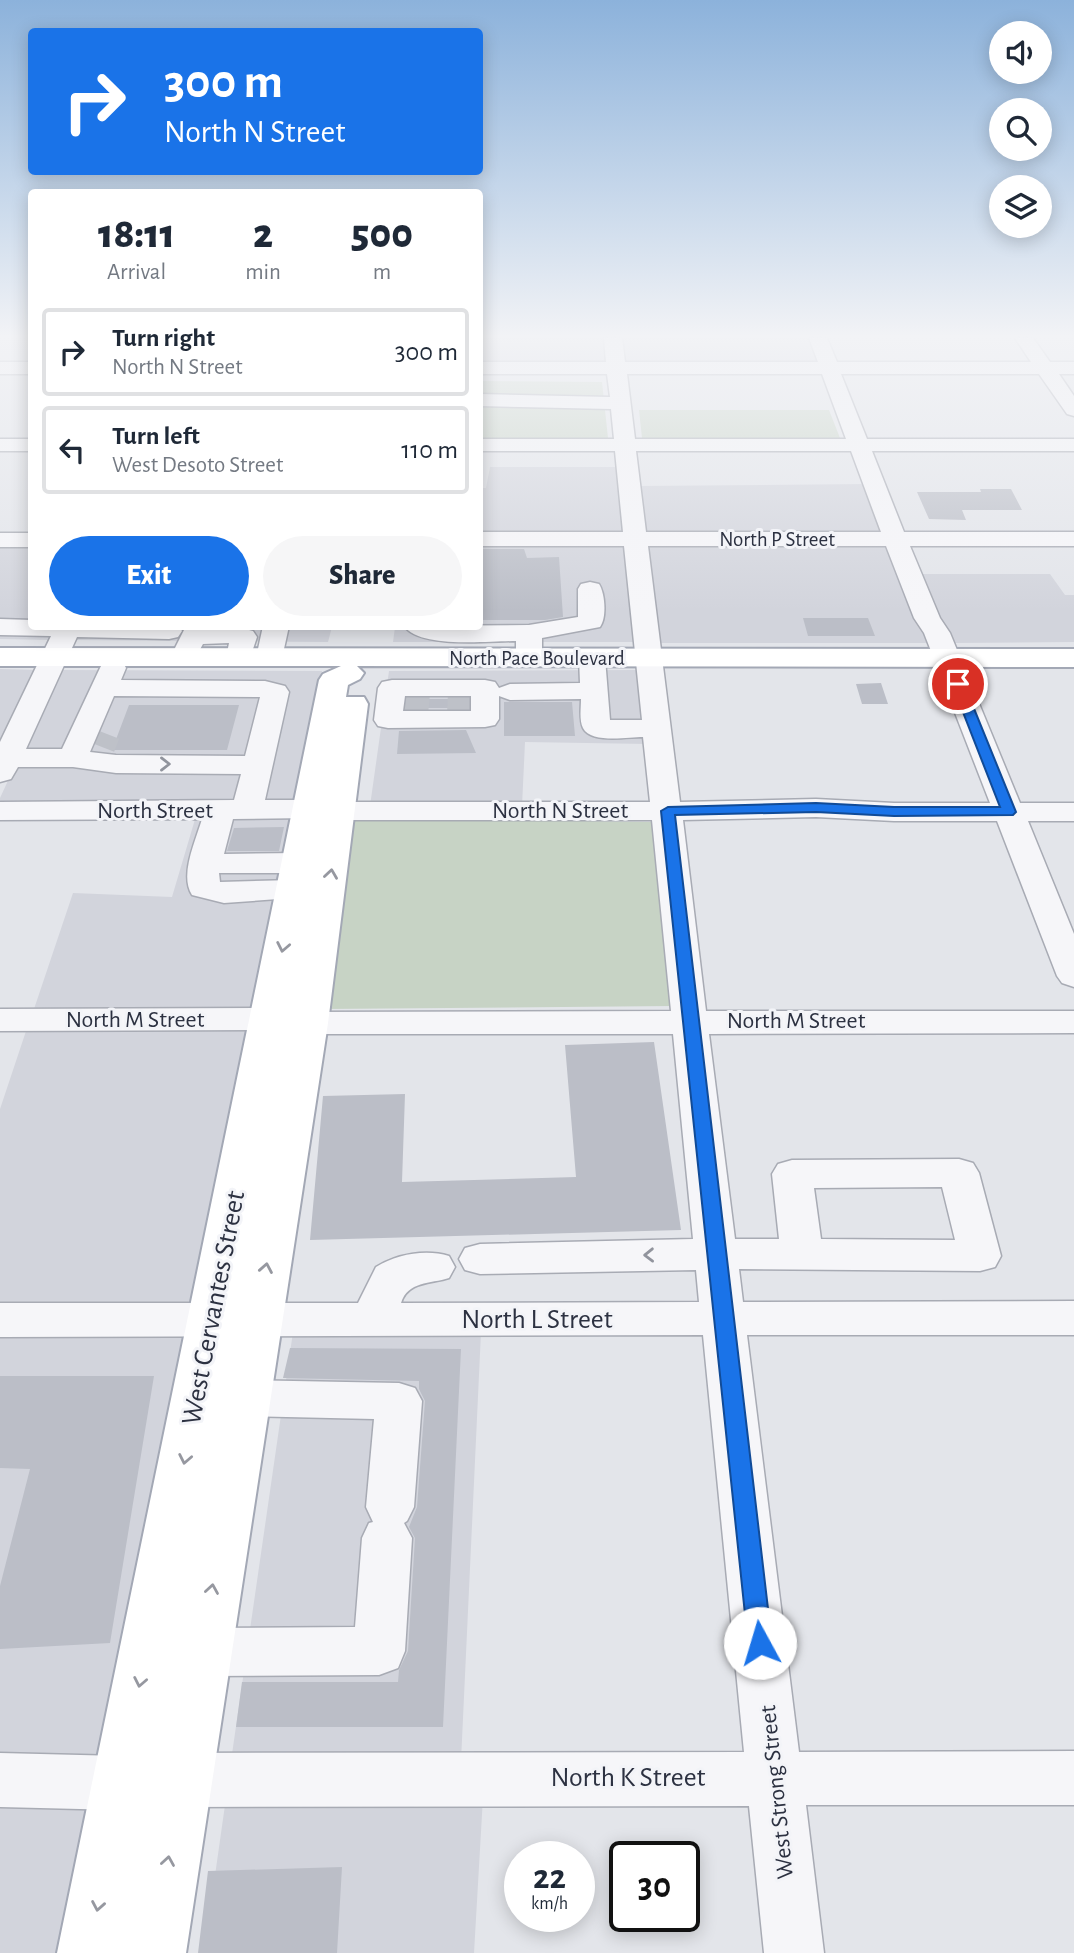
<!DOCTYPE html>
<style>
body{margin:0;font-family:"Alegreya Sans",sans-serif;background:#f6f6f7;color:#1f2937;height:100vh;display:flex;flex-direction:column;font-size:26px;white-space:nowrap}
*{box-sizing:border-box;margin:0}
p{font-size:23px;color:#747a83}
.icon{flex:none;width:38px;height:38px;fill:none;stroke:currentColor;stroke-width:2;stroke-linecap:round;stroke-linejoin:round}
.map{position:relative;flex:1;overflow:hidden}
.details{position:absolute;left:28px;top:189px;width:455px;height:441px;display:flex;flex-direction:column;background:#fff;border-radius:7px;box-shadow:0 4px 18px #0003}
.details>*{flex:none}
.hud{position:absolute;left:28px;top:28px;width:455px;height:147px;border-radius:7px;box-shadow:0 4px 18px #0003;background:#1a73e8;color:#fff;overflow:hidden}
.buttons{position:absolute;left:989px;top:21px;display:grid;gap:14px}
.buttons a{display:grid;place-items:center;width:63px;height:63px;border-radius:50%;background:#fff;box-shadow:0 4px 18px #0003;font-size:35px}
.speed{position:absolute;left:504px;top:1841px;display:flex;gap:14px;font-size:35px;font-weight:700;text-align:center}
.speed>*{display:grid;place-content:center;width:91px;height:91px;border-radius:50%;background:#fff;box-shadow:0 4px 18px #0003;line-height:1}
.speed small{font-size:18px;font-weight:400}
.speed .limit{border:4px solid #111;border-radius:10px;background:#fff;color:#111}
.pin{position:absolute;display:grid;place-items:center;width:60px;height:60px;color:#fff;margin:-30px;border:4px solid #fff;border-radius:50%;box-shadow:0 2px 7px #0007}
.me{position:absolute;width:77px;margin:-38px;rotate:354deg;stroke-linejoin:round;filter:drop-shadow(0 0 5px #0008)}
.turn{display:flex;align-items:center;gap:24px;height:147px;padding:0 21px;font-size:32px}
.turn .icon{width:91px;height:91px;stroke-width:2.5}
.turn b{display:block;font-size:49px;line-height:60px}
.eta{display:flex;justify-content:space-evenly;align-items:center;height:119px;text-align:center}
.eta b{font-size:42px;font-weight:800;line-height:49px}
.primary-button{display:flex;gap:14px;margin-top:auto;padding:14px 21px}
.primary-button a{flex:1;height:80px;border-radius:42px;background:#1a73e8;color:#fff;font-size:28px;font-weight:800;line-height:80px;text-align:center}
.primary-button a+a{background:#f6f6f7;color:#1f2937}
ul{padding:0;list-style:none}
li{display:flex;align-items:center;gap:21px;height:88px;margin:0 14px 10px;padding:0 7px;border:4px solid #e0e1e3;border-radius:7px}
li div{flex:1}
li b{display:block;font-size:26px}
li em{font-style:normal}
.map>svg:first-child{display:block}
.built{fill:#d2d4dc}
.green{fill:#c7d3c5}
.building{fill:#bbbec7}
.lines{fill:none;stroke-linecap:round;stroke-linejoin:round}
.minor-tunnel{stroke:#bec1c8;stroke-width:26;stroke-dasharray:26 13;stroke-linecap:butt}
.minor-casing{stroke:#a8abb4;stroke-width:3}
.major-casing{stroke:#a3a8b5;stroke-width:4}
.minor{fill:#f6f6f9;fill-rule:evenodd}
.major{fill:#fff;fill-rule:evenodd}
.oneway{stroke:#91949d}
.oneway2{stroke:#9698a0}
.route{fill:#1a73e8;stroke:#114b97;stroke-width:2}
.labels{text-anchor:middle;dominant-baseline:central;stroke-width:6;stroke-linejoin:round;paint-order:stroke}
.far-street-label{font-size:21px;fill:#2c3141;stroke:#f3f4f8}
.street-label{font-size:24px;fill:#2c3141;stroke:#f3f4f8}
.near-street-label{font-size:28px;fill:#2c3141;stroke:#f3f4f8}
</style>
<div class="map">
<svg width="1074" height="1953" viewBox="0 0 1074 1953">
<rect width="100%" height="100%" fill="#e3e5ea"/>
<path class="built" d="M480,338H605L609,366H480Z
M620,338H811L822,366H624Z
M490,467H619L627,536H480V488H486Z
M868,484L887,536H645L639,486Z
M480,542L628,543L638,642H393L395,627L480,626Z
M889,542L931,643H658L646,543Z
M0,543H31L32,626L58,627L52,640L0,639Z
M919,574H1050L1065,595H1074V642L952,643L937,618Z
M79,627H332L328,642L73,640Z
M0,669L38,670L0,749Z
M59,670L322,671L295,804L0,805V798Z
M641,670L648,744L525,742L522,806H370L389,671Z
M293,815L252,1012H33L73,893L172,897L196,816Z
M249,1027L191,1309H0V1109L27,1028Z
M0,1331H187L97,1764L0,1762Z
M293,1332H481L461,1761H231Z
M483,1797L474,1953H204L226,1798Z
M0,1799L90,1801L59,1953H0Z"/>
<path class="green" d="M480,381L602,382L608,438H480Z
M639,410H829L840,438H642Z
M348,818L656,822L673,1006L324,1009Z"/>
<path class="building" d="M980,489H1011L1022,510H962L966,520L929,519L917,492H981Z
M480,549H524L527,558L559,557L563,617L545,620H480Z
M803,618H868L875,636H808Z
M881,683L888,704H862L856,684Z
M407,699H468V708H406Z
M504,702H572L575,736H504Z
M129,705H239L227,750H112Z
M466,730L476,753L397,754L399,731Z
M284,827L279,851H227L234,828Z
M654,1042L681,1230L310,1240L323,1096L405,1094L402,1182L576,1177L565,1045Z
M290,1348L461,1349L443,1727H236L242,1682H398L399,1670L408,1651L415,1538L409,1527L417,1507L425,1401L419,1389V1381L283,1378Z
M0,1376H154L110,1643L0,1649V1586L30,1469L0,1468Z
M342,1867L337,1953H198L208,1871Z"/>
<g class="lines">
<path class="minor-tunnel" d="M415,714L417,693
M460,714L461,693
M102,747L107,734"/>
<g class="minor-casing">
<path id="minor" d="M604,338H622L625,362H818L809,338H827L837,362H1031L1015,338H1033L1050,362H1074V374H1059L1074,396V416L1067,414L1039,374H841L867,439H1074V451H872L904,532H1074V546H910L940,618L950,633L1020,803H1074V821H1028L1074,934V987L1062,983L1057,976L997,821H894L816,817L683,820L706,1011H1074V1033L709,1034L735,1239H779L772,1174L778,1164L792,1160L959,1159L973,1163L979,1173L1001,1256L995,1267L980,1271L739,1269L743,1302L1074,1301V1335H747L799,1752L1074,1751V1805H806L824,1953H764L749,1806L181,1807L161,1799L153,1780L161,1761L181,1753L744,1752L703,1335L0,1337V1303H358L376,1267C397,1254 426,1249 449,1256L455,1267L449,1278C430,1284 408,1281 401,1303L699,1302L696,1270L480,1274L465,1270L459,1259L465,1248L480,1244L693,1239L673,1034H308L295,1031L290,1023L295,1015L308,1012L671,1011L652,820H340L329,818L325,811L329,804L340,802H650L643,737C628,737 591,744 583,728C579,720 581,708 581,699L510,700L499,696V719L495,725L485,727L388,728L378,726L374,720L378,688L382,682L392,680H485L495,682L499,688L510,684L580,683L579,658L583,652L592,650L601,652L605,658L610,720H642L624,546H480V532H623L615,451H480V439H614L611,409L480,406V394L610,397L607,374H480V362H606ZM627,374H822L846,439H635ZM636,451H851L881,532H646ZM648,546H886L914,618L924,633L990,803H894L816,799L680,802ZM405,696H471V711H403ZM942,1187L955,1240L821,1239L814,1188Z
M0,362H32V374H0Z
M0,439H32V451H0Z
M0,533H32V547H0Z
M590,582L599,584C605,593 607,618 600,627L542,638V658L538,664L529,666L520,664L516,658V641C490,641 420,649 404,626L529,625L578,617V589L581,584Z
M0,619L32,620V626H179L182,631L178,637L169,639L77,637L26,749H62L100,668L103,662L113,660L123,662L126,668L121,680L265,681L285,686L289,692L265,800H309L320,803L324,809L320,815L309,818L233,819L224,854L299,853L310,856L315,863L310,870L299,873H219L220,882L294,880L306,883L310,890L306,897L224,903L192,895C179,875 196,840 202,819L0,820V802L234,800L241,774L116,773L73,767H18L11,779L0,782V742L51,636L0,635ZM114,696L260,697L245,756L116,755L90,752Z
M263,626H289L282,658L278,664L269,666L260,664L256,658Z
M237,627L253,631L257,637L248,664L239,666L230,664L226,658L229,643L203,644L192,664L183,666L174,664L170,658L184,630Z
M269,1008L282,1011L287,1019L282,1027L269,1030L0,1031V1009Z
M244,1380L399,1383L415,1388L422,1401L414,1507L407,1521L404,1523L412,1538L405,1651L398,1668L379,1675L202,1676L183,1669L176,1652L183,1635L202,1628L355,1627L362,1538L369,1523L373,1522L366,1507L374,1419L244,1416L228,1411L221,1398L228,1385Z
M0,1753L120,1756L140,1764L148,1783L140,1802L120,1810L0,1807Z"/>
</g>
<g class="major-casing">
<path id="major" d="M0,648L1074,649V667L357,666L364,673L360,679L348,685L346,697H364L368,704L328,1023L186,1953H57L319,680L323,674L341,666H0Z"/>
</g>
<use href="#minor" class="minor"/>
<use href="#major" class="major"/>
</g>
<defs><path id="oneway-chevron" d="M-2-3.5L2.5 0L-2 3.5" fill="none" stroke-width="1.6" stroke-linecap="round" stroke-linejoin="round" transform="scale(1.75)"/></defs>
<g class="oneway">
<use href="#oneway-chevron" transform="translate(165 764)"/>
<use href="#oneway-chevron" transform="translate(649 1255) rotate(179)"/>
</g>
<g class="oneway2">
<use href="#oneway-chevron" transform="translate(331 874) rotate(-82)"/>
<use href="#oneway-chevron" transform="translate(283 947) rotate(101)"/>
<use href="#oneway-chevron" transform="translate(266 1268) rotate(-80)"/>
<use href="#oneway-chevron" transform="translate(185 1459) rotate(101)"/>
<use href="#oneway-chevron" transform="translate(212 1589) rotate(-81)"/>
<use href="#oneway-chevron" transform="translate(140 1682) rotate(101)"/>
<use href="#oneway-chevron" transform="translate(168 1861) rotate(-81)"/>
<use href="#oneway-chevron" transform="translate(98 1906) rotate(100)"/>
</g>
<linearGradient id="sky" x2="0" y2="1"><stop stop-color="#8cb2db"/><stop offset="0.55" stop-color="#f2f3f6"/><stop offset="1" stop-color="#f2f3f6" stop-opacity="0"/></linearGradient>
<rect width="1074" height="611" fill="url(#sky)"/>
<path class="route" d="M958,681L964,684L1016,812L1013,815L894,816L816,812L675,815L772,1643L768,1650L760,1654L752,1650L748,1643L661,811L668,807L816,803L894,807H1000L952,684Z"/>
<g class="labels">
<g class="far-street-label">
<text x="777" y="539">North P Street</text>
<text x="537" y="658">North Pace Boulevard</text>
</g>
<g class="street-label">
<text x="155" y="811">North Street</text>
<text x="560" y="811">North N Street</text>
<text x="135" y="1020">North M Street</text>
<text x="796" y="1021">North M Street</text>
<text transform="translate(777 1792) rotate(-96)">West Strong Street</text>
</g>
<g class="near-street-label">
<text transform="translate(214 1308) rotate(-79)">West Cervantes Street</text>
<text x="537" y="1320">North L Street</text>
<text x="628" y="1778">North K Street</text>
</g>
</g>
</svg>
<div class="buttons">
<a><svg class="icon" aria-label="sound" viewBox="0 0 24 24"><path d="M4 9h4l5-4v14l-5-4H4zM17 9q2 3 0 6"/></svg></a>
<a><svg class="icon" aria-label="search" viewBox="0 0 24 24"><circle cx="10" cy="10" r="6"/><path d="M15 15l6 6"/></svg></a>
<a><svg class="icon" aria-label="layers" viewBox="0 0 24 24"><path d="M12 4l9 5-9 5-9-5zM3 14l9 5 9-5"/></svg></a>
</div>
<div class="speed"><div>22<small>km/h</small></div><div class="limit">30</div></div>
<div class="pin" style="left:958px;top:684px;background:#d93025"><svg class="icon" aria-label="arrive" viewBox="0 0 24 24"><path d="M6 21V4h12l-3 4 3 4H6"/></svg></div>
<svg class="me" style="left:760px;top:1643px" viewBox="-20 -20 40 40"><circle r="19" fill="#fff"/><path d="M0-13L10 11 0 6-10 11z" fill="#1a73e8"/></svg>
<div class="hud">
<div class="turn"><svg class="icon" aria-label="right" viewBox="0 0 24 24"><path d="M7 20v-9h11M14 6l5 5-5 5"/></svg><div><b>300 m</b>North N Street</div></div>
</div>
<section class="details">
<div class="eta">
<div><b>18:11</b><p>Arrival</p></div>
<div><b>2</b><p>min</p></div>
<div><b>500</b><p>m</p></div>
</div>
<ul>
<li><svg class="icon" aria-label="right" viewBox="0 0 24 24"><path d="M7 20v-9h11M14 6l5 5-5 5"/></svg><div><b>Turn right</b><p>North N Street</p></div><em>300 m</em></li>
<li><svg class="icon" aria-label="left" viewBox="0 0 24 24"><path d="M17 20v-9H6M10 6l-5 5 5 5"/></svg><div><b>Turn left</b><p>West Desoto Street</p></div><em>110 m</em></li>
</ul>
<div class="primary-button"><a>Exit</a><a>Share</a></div>
</section>
</div>
